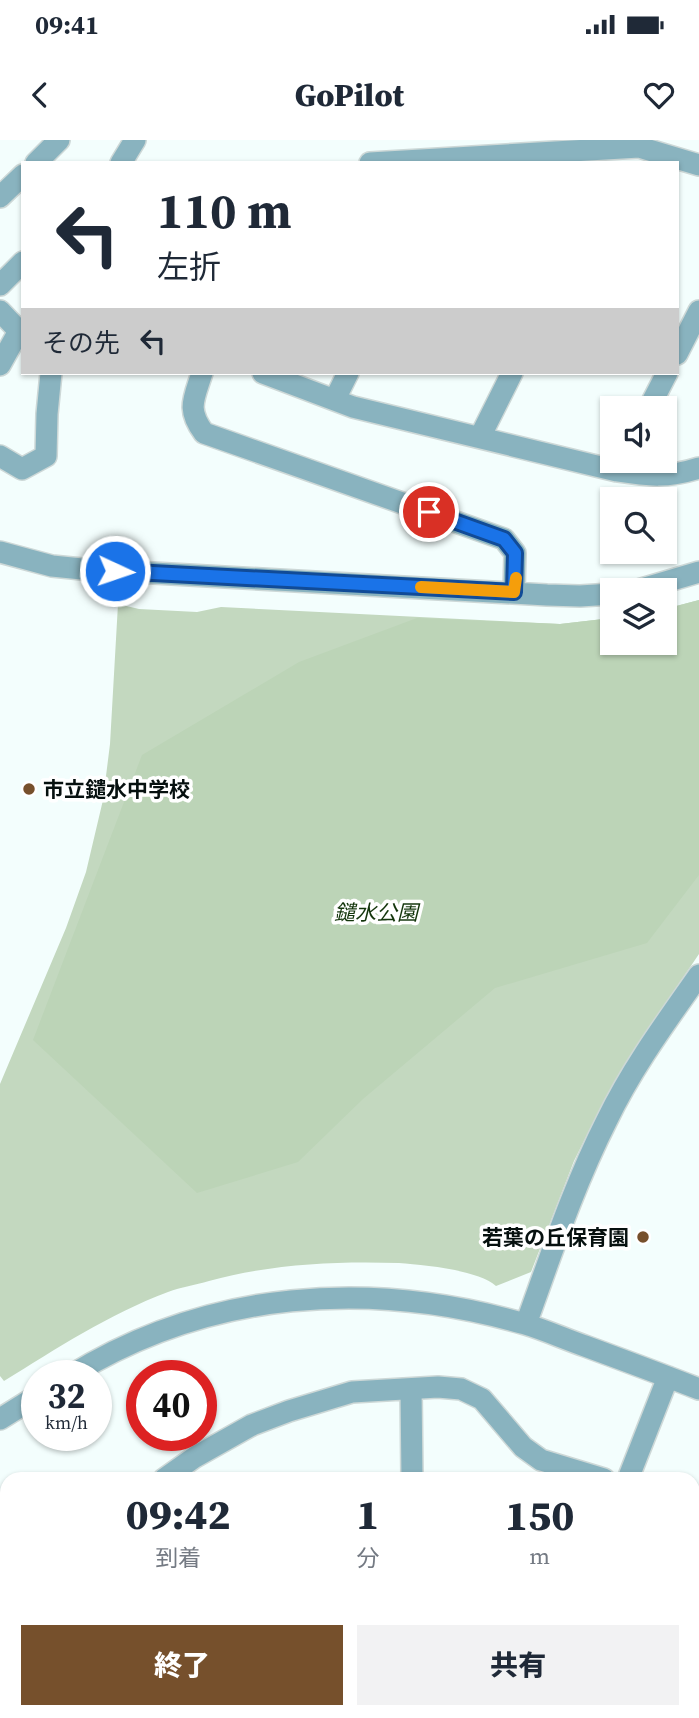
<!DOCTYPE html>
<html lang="ja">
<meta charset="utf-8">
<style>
body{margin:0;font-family:"Source Serif 4","Noto Sans JP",serif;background:#f2f2f3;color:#1f2937;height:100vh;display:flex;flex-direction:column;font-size:26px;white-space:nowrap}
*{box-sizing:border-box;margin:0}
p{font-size:23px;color:#747a83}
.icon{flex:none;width:38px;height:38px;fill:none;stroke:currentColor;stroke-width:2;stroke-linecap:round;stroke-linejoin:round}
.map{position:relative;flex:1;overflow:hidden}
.drawer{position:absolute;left:0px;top:1332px;width:700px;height:247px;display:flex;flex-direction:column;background:#fff;border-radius:21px 21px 0 0;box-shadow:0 2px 5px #0004}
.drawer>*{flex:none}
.guide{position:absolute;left:21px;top:21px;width:658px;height:214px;border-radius:0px;box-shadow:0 2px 5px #0004;background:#fff;color:#1f2937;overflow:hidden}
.controls{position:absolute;left:600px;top:256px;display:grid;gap:14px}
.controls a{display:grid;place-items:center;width:77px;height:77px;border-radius:0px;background:#fff;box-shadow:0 2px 5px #0004;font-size:35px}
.speed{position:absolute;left:21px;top:1220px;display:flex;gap:14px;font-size:35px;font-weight:700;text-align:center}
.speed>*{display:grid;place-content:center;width:91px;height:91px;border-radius:50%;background:#fff;box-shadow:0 2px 5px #0004;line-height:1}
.speed small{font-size:18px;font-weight:400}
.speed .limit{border:10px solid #d22;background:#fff;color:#111}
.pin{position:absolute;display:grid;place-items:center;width:60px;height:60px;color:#fff;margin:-30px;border:4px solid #fff;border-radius:50%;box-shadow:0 2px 7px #0007}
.me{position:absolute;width:77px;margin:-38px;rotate:93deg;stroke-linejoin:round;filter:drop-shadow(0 0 5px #0008)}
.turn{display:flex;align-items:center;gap:24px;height:147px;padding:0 21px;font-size:32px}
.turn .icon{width:91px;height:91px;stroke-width:2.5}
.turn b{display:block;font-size:49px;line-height:60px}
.then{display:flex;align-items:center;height:66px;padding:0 21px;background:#0003;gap:14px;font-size:26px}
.eta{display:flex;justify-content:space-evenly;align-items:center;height:119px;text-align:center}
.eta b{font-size:42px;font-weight:800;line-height:49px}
.action{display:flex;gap:14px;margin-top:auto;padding:14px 21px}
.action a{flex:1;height:80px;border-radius:0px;background:#76502c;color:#fff;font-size:28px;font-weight:800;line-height:80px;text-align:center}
.action a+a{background:#f2f2f3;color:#1f2937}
.status{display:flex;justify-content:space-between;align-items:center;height:49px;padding:0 35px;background:#fff;direction:ltr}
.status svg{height:19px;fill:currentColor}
header{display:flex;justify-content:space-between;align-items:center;height:91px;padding:0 21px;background:#fff;font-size:32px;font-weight:800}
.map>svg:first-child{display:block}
.green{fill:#c3d8bf}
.forest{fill:#bcd4b7}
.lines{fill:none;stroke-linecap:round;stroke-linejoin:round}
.minor-casing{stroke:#cdd8d7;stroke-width:24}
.minor{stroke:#89b3bf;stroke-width:21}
.route-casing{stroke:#114b97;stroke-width:18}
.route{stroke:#1a73e8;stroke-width:12}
.slow{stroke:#f59e0b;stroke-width:12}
.poi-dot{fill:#76502c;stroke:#fff;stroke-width:2.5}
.labels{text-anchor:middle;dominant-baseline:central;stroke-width:7;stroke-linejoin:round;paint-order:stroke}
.poi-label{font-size:21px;font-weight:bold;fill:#06100f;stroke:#fff;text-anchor:start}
.park-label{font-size:21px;font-style:italic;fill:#13350b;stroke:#fff}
</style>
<div class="status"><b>09:41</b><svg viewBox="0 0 49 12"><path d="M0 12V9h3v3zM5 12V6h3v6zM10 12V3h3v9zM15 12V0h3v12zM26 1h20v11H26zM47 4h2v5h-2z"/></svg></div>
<header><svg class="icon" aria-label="back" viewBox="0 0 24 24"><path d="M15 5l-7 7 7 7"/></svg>GoPilot<svg class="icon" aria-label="heart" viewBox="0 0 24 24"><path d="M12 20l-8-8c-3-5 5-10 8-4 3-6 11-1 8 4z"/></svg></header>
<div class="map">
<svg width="699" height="1578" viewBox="0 0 699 1578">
<rect width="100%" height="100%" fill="#f3fefd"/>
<path class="green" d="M699,460V814L638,904L596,977L574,1021L531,1132L496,1146C478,1130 425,1125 399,1123C334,1121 272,1124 209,1141C195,1145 181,1147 168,1152C109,1174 56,1209 4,1241L0,1236V944L66,788L86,732L103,660L110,604L118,464L139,469L197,472L221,467L560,484L612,478V502H665V469Z"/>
<path class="forest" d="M699,460V735L647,803L495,848L363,959L298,1022L197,1053L33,900L142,615L299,522L417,478L560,484L612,478V502H665V469Z"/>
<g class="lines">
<g class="minor-casing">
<path id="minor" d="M36,23L59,0
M121,23L135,0
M370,23L639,7L699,25
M0,57L23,35
M0,145L23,122
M0,171L19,191L0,225
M677,214L699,171
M202,233C194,259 186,269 204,293L504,399L515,413L514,452
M263,233L353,267L617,331C649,336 668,338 699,328
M335,259L348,233
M649,268L667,233
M480,297L512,233
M0,316L22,329L46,316L47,274L51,233
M0,412L52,426L82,429L547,455L580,456L612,454
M638,450L699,432
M526,1184C551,1115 574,1045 607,980C632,928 666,882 699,835
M70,1236C209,1150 370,1139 525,1184C545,1190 565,1199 585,1206C623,1220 661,1234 699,1249
M411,1249L412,1339
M0,1279L37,1256
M164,1339L195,1317L252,1285L289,1271L352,1252L438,1247L461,1249L482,1259L523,1307L541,1320L604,1339
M628,1339L668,1237
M0,1395L7,1396
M0,1566L7,1562
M151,1572L156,1578
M311,1572L320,1578
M339,1578L344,1572
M514,1578L519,1572"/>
</g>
<use href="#minor" class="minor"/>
</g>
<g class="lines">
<g class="route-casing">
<path id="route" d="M115,431L514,452L515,413L504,399L429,372"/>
</g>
<use href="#route" class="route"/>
<path class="slow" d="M421,447L514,452L516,438"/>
</g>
<g class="poi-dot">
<circle cx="29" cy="649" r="7"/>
<circle cx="643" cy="1097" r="7"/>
</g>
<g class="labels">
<g class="poi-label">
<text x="43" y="649">市立鑓水中学校</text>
<text x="629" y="1097" text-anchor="end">若葉の丘保育園</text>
</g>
<g class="park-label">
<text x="376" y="772">鑓水公園</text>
</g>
</g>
</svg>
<div class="controls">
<a><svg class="icon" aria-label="sound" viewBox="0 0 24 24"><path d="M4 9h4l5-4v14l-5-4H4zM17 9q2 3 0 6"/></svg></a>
<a><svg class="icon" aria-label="search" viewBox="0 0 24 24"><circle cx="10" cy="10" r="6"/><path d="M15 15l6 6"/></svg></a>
<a><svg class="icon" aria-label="layers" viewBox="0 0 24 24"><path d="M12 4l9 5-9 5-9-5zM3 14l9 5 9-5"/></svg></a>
</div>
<div class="speed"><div>32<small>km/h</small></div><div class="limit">40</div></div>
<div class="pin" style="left:429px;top:372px;background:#d93025"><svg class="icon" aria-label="arrive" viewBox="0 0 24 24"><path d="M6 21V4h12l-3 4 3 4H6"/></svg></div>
<svg class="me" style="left:115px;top:431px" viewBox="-20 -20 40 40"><circle r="17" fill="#1a73e8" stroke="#fff" stroke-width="3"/><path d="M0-11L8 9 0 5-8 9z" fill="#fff"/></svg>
<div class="guide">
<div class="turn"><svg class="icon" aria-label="left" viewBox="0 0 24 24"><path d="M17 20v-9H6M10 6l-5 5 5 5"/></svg><div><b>110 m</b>左折</div></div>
<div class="then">その先<svg class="icon" aria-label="left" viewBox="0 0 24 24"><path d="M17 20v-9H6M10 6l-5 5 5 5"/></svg></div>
</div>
<section class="drawer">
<div class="eta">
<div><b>09:42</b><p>到着</p></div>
<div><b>1</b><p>分</p></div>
<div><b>150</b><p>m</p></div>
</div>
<div class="action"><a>終了</a><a>共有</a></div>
</section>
</div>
